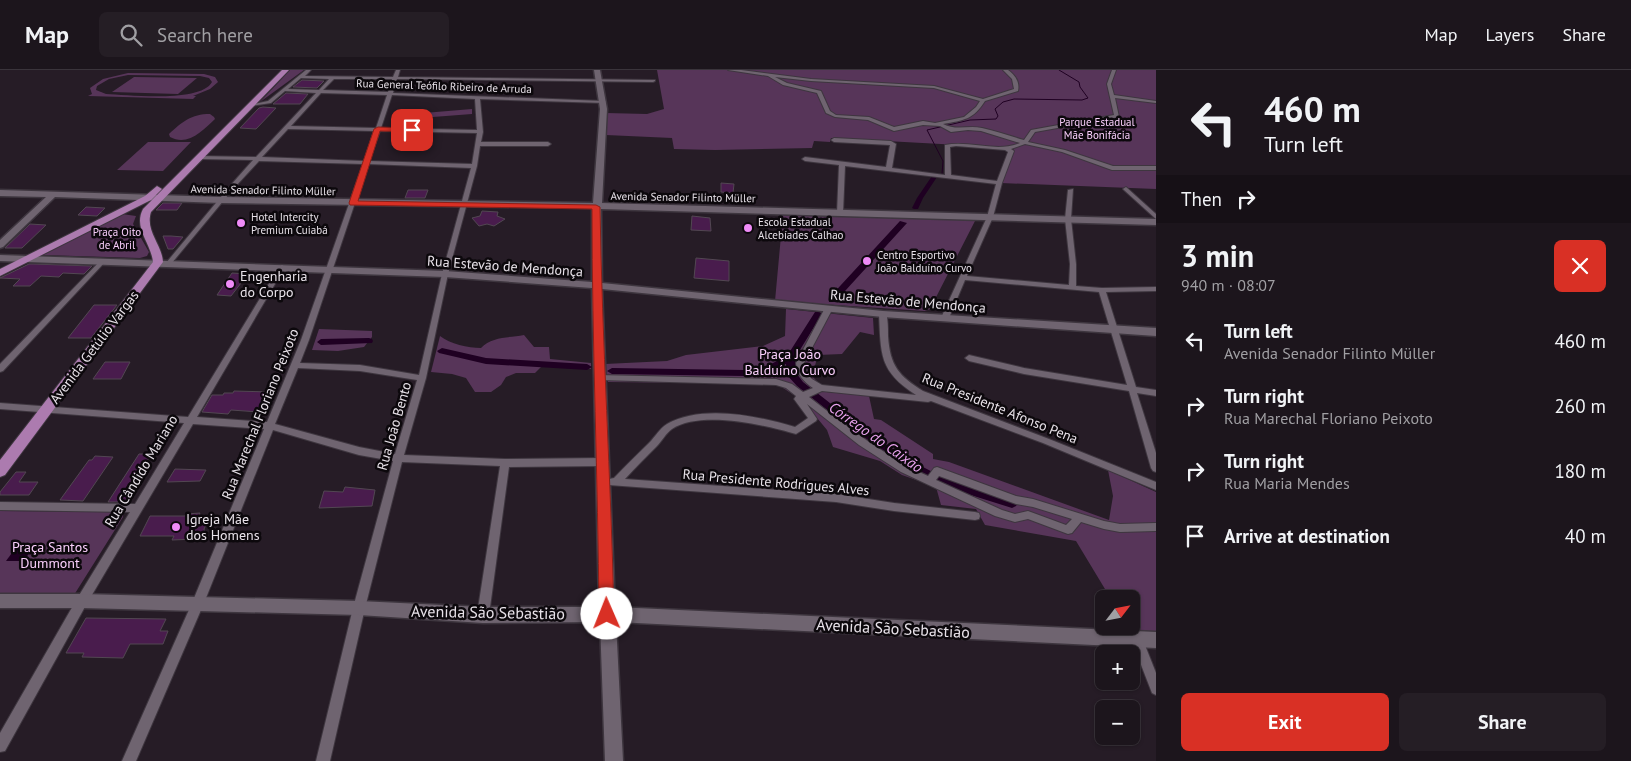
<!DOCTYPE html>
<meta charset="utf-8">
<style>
body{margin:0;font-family:"PT Sans",sans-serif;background:#251e25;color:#f1f3f6;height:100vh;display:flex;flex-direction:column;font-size:19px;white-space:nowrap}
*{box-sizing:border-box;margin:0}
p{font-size:16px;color:#a09fa3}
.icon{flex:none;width:28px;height:28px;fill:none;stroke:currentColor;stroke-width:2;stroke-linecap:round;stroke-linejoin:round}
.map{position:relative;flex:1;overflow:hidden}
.sheet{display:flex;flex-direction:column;background:#1c151c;width:475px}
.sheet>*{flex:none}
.top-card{background:#1c151c;color:#f1f3f6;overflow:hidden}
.needle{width:32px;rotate:58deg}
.controls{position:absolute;left:1095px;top:520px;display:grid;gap:10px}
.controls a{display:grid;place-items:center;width:45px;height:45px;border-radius:8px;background:#1c151c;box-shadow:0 1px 4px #0004,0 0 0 1px #3a343b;font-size:25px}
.pin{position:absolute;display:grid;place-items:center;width:42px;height:42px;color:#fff;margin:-21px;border-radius:10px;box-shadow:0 2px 8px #0006}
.me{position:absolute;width:55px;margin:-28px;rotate:359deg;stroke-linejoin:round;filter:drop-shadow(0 0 4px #0008)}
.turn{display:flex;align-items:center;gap:18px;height:105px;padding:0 25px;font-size:22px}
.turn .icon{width:65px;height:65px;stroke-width:2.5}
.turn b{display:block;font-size:35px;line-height:42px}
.then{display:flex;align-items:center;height:48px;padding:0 25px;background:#0003;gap:10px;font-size:19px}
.round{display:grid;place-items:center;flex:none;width:52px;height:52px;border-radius:8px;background:#251e25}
.head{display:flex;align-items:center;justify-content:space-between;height:85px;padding:0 25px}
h1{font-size:30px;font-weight:600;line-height:38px}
.cta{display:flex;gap:10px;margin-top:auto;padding:10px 25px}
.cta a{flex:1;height:58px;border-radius:8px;background:#d93025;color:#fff;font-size:20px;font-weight:600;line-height:58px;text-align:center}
.cta a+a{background:#251e25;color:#f1f3f6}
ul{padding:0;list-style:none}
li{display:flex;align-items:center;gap:15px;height:65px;padding:0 25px}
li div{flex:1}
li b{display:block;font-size:19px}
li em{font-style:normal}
header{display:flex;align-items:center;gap:30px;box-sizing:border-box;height:70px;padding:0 25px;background:#1c151c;border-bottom:1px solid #3a343b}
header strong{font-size:24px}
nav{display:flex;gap:28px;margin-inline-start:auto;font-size:18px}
.search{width:350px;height:45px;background:#251e25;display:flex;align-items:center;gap:12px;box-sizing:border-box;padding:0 18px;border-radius:8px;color:#a09fa3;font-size:19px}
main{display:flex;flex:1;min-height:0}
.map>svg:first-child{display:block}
.green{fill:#573559;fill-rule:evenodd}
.water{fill:#1f0022}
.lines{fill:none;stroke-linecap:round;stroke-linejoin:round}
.stream{stroke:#1f0022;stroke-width:1}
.canal{fill:#1f0022;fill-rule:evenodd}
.building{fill:#491c4d;stroke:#524752}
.street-casing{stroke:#3e363f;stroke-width:2}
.secondary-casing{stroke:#3e363f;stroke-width:3}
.primary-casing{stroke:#3e363f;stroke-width:2}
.street{fill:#6f6470;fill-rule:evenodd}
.secondary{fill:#6f6470;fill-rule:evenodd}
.primary{fill:#ac7baf;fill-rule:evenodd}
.route{fill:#d93025;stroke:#8d1f18}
.poi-dot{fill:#ef8bf7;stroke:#0c080c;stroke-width:2}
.labels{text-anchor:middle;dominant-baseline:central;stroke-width:5;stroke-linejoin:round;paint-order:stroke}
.far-street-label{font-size:11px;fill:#e8e2e9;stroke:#0c080c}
.far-park-label{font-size:11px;fill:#facffc;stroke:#0c080c}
.far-poi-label{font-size:11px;fill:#e8e2e9;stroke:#0c080c;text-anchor:start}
.street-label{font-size:14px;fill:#e8e2e9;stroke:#0c080c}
.poi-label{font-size:14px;fill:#e8e2e9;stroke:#0c080c;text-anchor:start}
.park-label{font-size:14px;fill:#facffc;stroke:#0c080c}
.water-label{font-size:15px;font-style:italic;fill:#eaa3ef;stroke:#0c080c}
.near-street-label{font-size:16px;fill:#e8e2e9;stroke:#0c080c}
</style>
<header>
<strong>Map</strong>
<div class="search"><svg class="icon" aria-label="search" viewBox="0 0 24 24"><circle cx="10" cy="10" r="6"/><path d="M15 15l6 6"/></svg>Search here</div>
<nav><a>Map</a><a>Layers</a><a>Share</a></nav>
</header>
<main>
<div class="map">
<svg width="1156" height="691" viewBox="0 0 1156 691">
<rect width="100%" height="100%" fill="#261c26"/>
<path class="green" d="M290,0H304L260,32Z
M657,0H1156V119L1001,113L1014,78L831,68L830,72L814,71L812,78L715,80L674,79L672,68L606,65V43L647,44L664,39Z
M128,3L204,4L215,7L218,12L210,19L193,26H196L193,29L88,26L92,24L90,18L103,9ZM128,5L200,6L209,8L212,12C201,33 128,25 106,24L96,20L97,16L109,9Z
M134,7L197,8L178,24L112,22Z
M472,39V44L420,48L424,43Z
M210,44L214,47L215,49C203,60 188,77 170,67L169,64C182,52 191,44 210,44Z
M148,72H191L163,101L117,100Z
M122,144L136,146L133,154L149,182L147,186L140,188L43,185Z
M783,144L970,149L975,151L930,239L925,241L775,231Z
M786,239L873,248L874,265L860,262L842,284L818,285L812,306L827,322L869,326L874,349L881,350L933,384V389L949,392L1109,450L1113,426L1108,400L1156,422V562L1130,559L1128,556H1131V529H1111L1076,471L985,455L976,439L941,435L936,417L902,405L880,391L833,377L827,360L803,331L777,314L608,312L605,294L667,291L686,285L763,276L785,266Z
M319,259L372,261V267L364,277L338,281L312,280Z
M524,265L534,277H549L550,289L591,293V299L543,295L535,303H516L506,307L501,315L491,322H475L466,308L452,304L431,302L440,266C450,274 468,278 481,278C492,266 509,268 524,265Z
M0,441L120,442L123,444V447L74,525L0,527Z"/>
<path class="water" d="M17,476H34L24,491H6Z"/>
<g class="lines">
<path class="stream" d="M942,104L943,91L927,60L970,50L996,49L998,46L995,39L1003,32L1014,29L1082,30L1088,28L1080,17L1079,12L1059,0"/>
<path class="canal" d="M932,106L937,107L923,128L918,139H914L912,138L917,128Z
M900,151L907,153L835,232H829V228Z
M818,241L822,244L795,288L797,304L803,312C843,343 893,384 939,405C964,416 990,421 1016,430L1018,433L1016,436L1012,438L942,416L906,397L857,364L797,316L787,305L786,294L774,300L744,306L612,304L607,301L612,298L744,300L769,295L787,286L815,242Z
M369,268L372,269L373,271L372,273L321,275L317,272L321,269Z
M442,278L486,288L587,294L592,297L587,300L486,294L439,283L437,281Z"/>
</g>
<path class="building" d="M302,10L324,11L317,18L293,17Z
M286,23L308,24L300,34H273Z
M263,37L276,38L256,59L240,58L259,38Z
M721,113L734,114L733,123L721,122Z
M408,120H428L425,128H405Z
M163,133H182L177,140H156Z
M86,137L105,138L97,146L78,145Z
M482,141L498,142L497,146L505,149L494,156L487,154L479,156L472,148L480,146Z
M692,146L710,148L711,161L691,160Z
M30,154L46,155L22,178H5Z
M163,166H171L183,167L173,179H168Z
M696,188L729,191V211L694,208Z
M29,194H33L92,196L84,204L63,203L59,207L41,206L30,216H13L20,209L0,208Z
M232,203L248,204L231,226L217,225Z
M94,235H117L91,268H68Z
M105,292H130L121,309H93Z
M234,321L270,322L259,342L231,340L228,344L202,342L212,325H223L224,323H233Z
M139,384H151L126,432H108Z
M95,386L113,387L83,431L60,430L89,390H92Z
M175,399L206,400L200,411L167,412Z
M16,402H26L19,412H38L29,425H0V422Z
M345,417L375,420L372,436L319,438L324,421L343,422Z
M200,443L194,455L209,449L204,459L205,464L196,469L172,470L174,466H140L150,446H185L186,444Z
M86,548L166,549L160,561H168L163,574H130L123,588L82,587L84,583H66Z"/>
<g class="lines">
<g class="street-casing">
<path id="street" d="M306,0H311L305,6L393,7L396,0H400L398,7L655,10V11L653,12L397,9L393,23L604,31L606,32L604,33L480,29L483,62L481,72H548L551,74L548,76H480L477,96L448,204L426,308L404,385L505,389L603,388L606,389L608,392L606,395L603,396L509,397L489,545L487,549L483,550L479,549L477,545L500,396L402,392L365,538L330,691H316L353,538L393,391L359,385L273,360L204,533L136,691H122L192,533L264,359L193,354L86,535L5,681L0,682V663L78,527L130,442L0,440V432L135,434L184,353L0,339V333L188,347L279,197L282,195L285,197L197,347L267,352L301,270L363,94L259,91L234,118L171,194L169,195L166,193L230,116L253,90L199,89L197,88V86L256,87L316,23L285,21L271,33L251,36L249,35L268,31ZM301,8L329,9L319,20L288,19ZM334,9H392L388,22L323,20ZM321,23L387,25L376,58L291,56ZM392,25L475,29L477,60L381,58ZM288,59L374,61L364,91L262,87ZM380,61L477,63L472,94L369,91ZM368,94L471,98L442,204L419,305L360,295L300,293L309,270ZM298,298L360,301L417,310L395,384L359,377L275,354Z
M728,0H741L811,9L934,16L983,29L1014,19L1012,9L1003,0H1008C1015,5 1020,12 1018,21L985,31C973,50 964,50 943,54C956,61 968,55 982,58C996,61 1010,66 1024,70L1031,60L1114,45L1107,14L1112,0H1116L1111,14L1114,25L1156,31V33L1115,28L1119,47L1035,62L1028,72L1065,80L1113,96H1156V100H1112L1062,82L1025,74L1011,79L1014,81L1002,113L993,147L967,206L1069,215L1070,194L1065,149L1068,120L1073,119L1071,149L1076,194V216L1102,218L1156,217V221L1106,222L1136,317L1156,320V326L1137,323L1156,383V402L1153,401L1151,398L1129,321L1024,304L969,291L965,288L969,285L1024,298L1127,315L1099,222L965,210L949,248L945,250L941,248L987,147L996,114L845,96L843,143L840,145L837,143L839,95L805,91L802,89L805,87L886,97L890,75L834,72L831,70L834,68L891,71L896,74L892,98L945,105V75C970,70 996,83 1020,73L981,61L968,60L951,62L940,56L923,55L894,61L868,50L835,47L826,43L817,23L783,15L768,6ZM775,7L811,11L934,18L980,31L976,37L964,47L935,53L923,51L894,57L869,47L836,45L830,41L821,21L787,13ZM956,76L1005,80L1008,82L997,111L951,105L950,77Z
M1126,117L1156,144V149L1124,120L1123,119Z
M103,189L106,191L105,192L3,301L0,302V294L101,190Z
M826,236H832L833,238L804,293L807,304L812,309L822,315L916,325C879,301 881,285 879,244L883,242H886C888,250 888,258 888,266C890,296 899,306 923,321L1049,369L1156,412V420L1043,373L931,331L928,332L822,321L809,327C847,356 884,386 928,406L934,398L937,397L1016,426L1033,429L1104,451L1120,454L1156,453V461L1120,462L1104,459L1081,452L1072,463L1068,464L1028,449L1015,452L995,446L901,402L859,375L807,334L817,349L816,351L796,364C765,355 701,340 672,359C666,363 662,371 657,376C646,387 635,398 625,409L836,424L894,433L975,442L979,443L980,446L979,449L975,450L894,441L836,432L609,415L607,412L609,409L614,408C625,396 637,385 649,373C655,367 660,358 667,354C702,334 759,346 795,357L808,348L794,329L796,326L786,318L776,315L600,310L597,309L596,307L597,305L776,309L792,314L803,322L813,318C804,312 797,305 796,293ZM939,406L1016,434L1033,437L1072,449L1066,455L1028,441L1015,444L1002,440L936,410Z
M1137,563L1141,565L1156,603V625L1152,623L1131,569L1133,565Z"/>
</g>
<g class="secondary-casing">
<path id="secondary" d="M594,0H600L607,39L602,133L1156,149V155L601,139L602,213L883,241L1156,258V266L883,247L602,219L615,537L1156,562V578L616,552L623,691H605L600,552L483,553L359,545L82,538H0V524H82L359,531L483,537H599L592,218L445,207L0,191V185L445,201L592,212V138L221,133L55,127L3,177L0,178V170L46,127L0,126V120L221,127L593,133L600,39Z"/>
</g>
<g class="primary-casing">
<path id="primary" d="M282,0H289L151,142C145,161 162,174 163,192L5,405L0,407V390L153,192C151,173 133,158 143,139Z
M157,116L162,119L151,130L0,206V199L145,126Z"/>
</g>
<use href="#street" class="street"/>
<use href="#secondary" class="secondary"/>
<use href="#primary" class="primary"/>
</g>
<path class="route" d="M378,57L412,58L415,60L412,62L380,61L358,131L596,135L600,137C602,273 611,408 614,544L612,548L607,550L601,548L599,544C598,409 592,274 592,139L350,135L349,133L374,59Z"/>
<g class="poi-dot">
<circle cx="241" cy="153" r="5"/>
<circle cx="748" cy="158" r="5"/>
<circle cx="867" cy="191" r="5"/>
<circle cx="230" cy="214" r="5"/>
<circle cx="176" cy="457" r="5"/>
</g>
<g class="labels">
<g class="far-street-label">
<text transform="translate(444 16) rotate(2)">Rua General Teófilo Ribeiro de Arruda</text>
<text transform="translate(263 120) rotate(1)">Avenida Senador Filinto Müller</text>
<text transform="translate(683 127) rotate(1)">Avenida Senador Filinto Müller</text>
</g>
<g class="far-park-label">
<text x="1097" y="52">Parque Estadual<tspan x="1097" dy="13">Mãe Bonifácia</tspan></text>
<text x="117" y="162">Praça Oito<tspan x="117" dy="13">de Abril</tspan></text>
</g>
<g class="far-poi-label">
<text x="251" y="147">Hotel Intercity<tspan x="251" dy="13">Premium Cuiabá</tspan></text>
<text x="758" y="152">Escola Estadual<tspan x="758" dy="13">Alcebíades Calhao</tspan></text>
<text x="877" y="185">Centro Esportivo<tspan x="877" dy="13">João Balduíno Curvo</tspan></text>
</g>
<g class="street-label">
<text transform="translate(505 196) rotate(4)">Rua Estevão de Mendonça</text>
<text transform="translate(908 231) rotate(5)">Rua Estevão de Mendonça</text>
<text transform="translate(94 277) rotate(-53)">Avenida Getúlio Vargas</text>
<text transform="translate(1000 338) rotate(22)">Rua Presidente Afonso Pena</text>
<text transform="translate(260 344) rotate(-68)">Rua Marechal Floriano Peixoto</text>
<text transform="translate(394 356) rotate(-74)">Rua João Bento</text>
<text transform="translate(141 401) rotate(-59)">Rua Cândido Mariano</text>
<text transform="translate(776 412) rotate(5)">Rua Presidente Rodrigues Alves</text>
</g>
<g class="poi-label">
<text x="240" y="206">Engenharia<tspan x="240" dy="16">do Corpo</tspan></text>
<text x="186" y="449">Igreja Mãe<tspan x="186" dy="16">dos Homens</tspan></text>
</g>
<g class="park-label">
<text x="790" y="284">Praça João<tspan x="790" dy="16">Balduíno Curvo</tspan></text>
<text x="50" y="477">Praça Santos<tspan x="50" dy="16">Dummont</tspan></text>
</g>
<g class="water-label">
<text transform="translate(876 367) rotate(35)">Córrego do Caixão</text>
</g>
<g class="near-street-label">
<text transform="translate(488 542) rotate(1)">Avenida São Sebastião</text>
<text transform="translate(893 558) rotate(3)">Avenida São Sebastião</text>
</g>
</g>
</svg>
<div class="controls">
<a><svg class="needle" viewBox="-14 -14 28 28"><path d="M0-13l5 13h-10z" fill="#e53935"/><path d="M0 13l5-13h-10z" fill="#a09fa3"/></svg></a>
<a>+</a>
<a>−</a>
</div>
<div class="pin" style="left:412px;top:60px;background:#d93025"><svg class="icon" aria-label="arrive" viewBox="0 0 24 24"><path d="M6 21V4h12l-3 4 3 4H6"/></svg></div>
<svg class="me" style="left:607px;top:544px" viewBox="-20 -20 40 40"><circle r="19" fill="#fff"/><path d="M0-13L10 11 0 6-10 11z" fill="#d93025"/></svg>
</div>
<section class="sheet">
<div class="top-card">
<div class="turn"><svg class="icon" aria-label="left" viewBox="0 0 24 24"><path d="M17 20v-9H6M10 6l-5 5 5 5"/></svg><div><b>460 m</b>Turn left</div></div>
<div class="then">Then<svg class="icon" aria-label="right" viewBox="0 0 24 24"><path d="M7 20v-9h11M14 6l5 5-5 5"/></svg></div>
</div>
<div class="head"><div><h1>3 min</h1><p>940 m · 08:07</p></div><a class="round" style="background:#d93025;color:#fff"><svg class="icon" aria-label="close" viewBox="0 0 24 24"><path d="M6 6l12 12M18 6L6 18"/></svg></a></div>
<ul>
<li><svg class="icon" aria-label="left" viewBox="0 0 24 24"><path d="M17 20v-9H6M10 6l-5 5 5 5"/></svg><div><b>Turn left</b><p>Avenida Senador Filinto Müller</p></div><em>460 m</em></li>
<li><svg class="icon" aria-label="right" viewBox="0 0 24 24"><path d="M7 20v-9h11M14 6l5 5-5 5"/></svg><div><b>Turn right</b><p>Rua Marechal Floriano Peixoto</p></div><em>260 m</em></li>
<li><svg class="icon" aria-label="right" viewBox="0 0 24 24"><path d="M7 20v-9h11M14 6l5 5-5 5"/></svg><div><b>Turn right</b><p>Rua Maria Mendes</p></div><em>180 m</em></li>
<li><svg class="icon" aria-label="arrive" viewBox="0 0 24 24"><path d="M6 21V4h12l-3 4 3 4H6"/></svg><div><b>Arrive at destination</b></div><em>40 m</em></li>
</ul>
<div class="cta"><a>Exit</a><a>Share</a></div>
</section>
</main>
